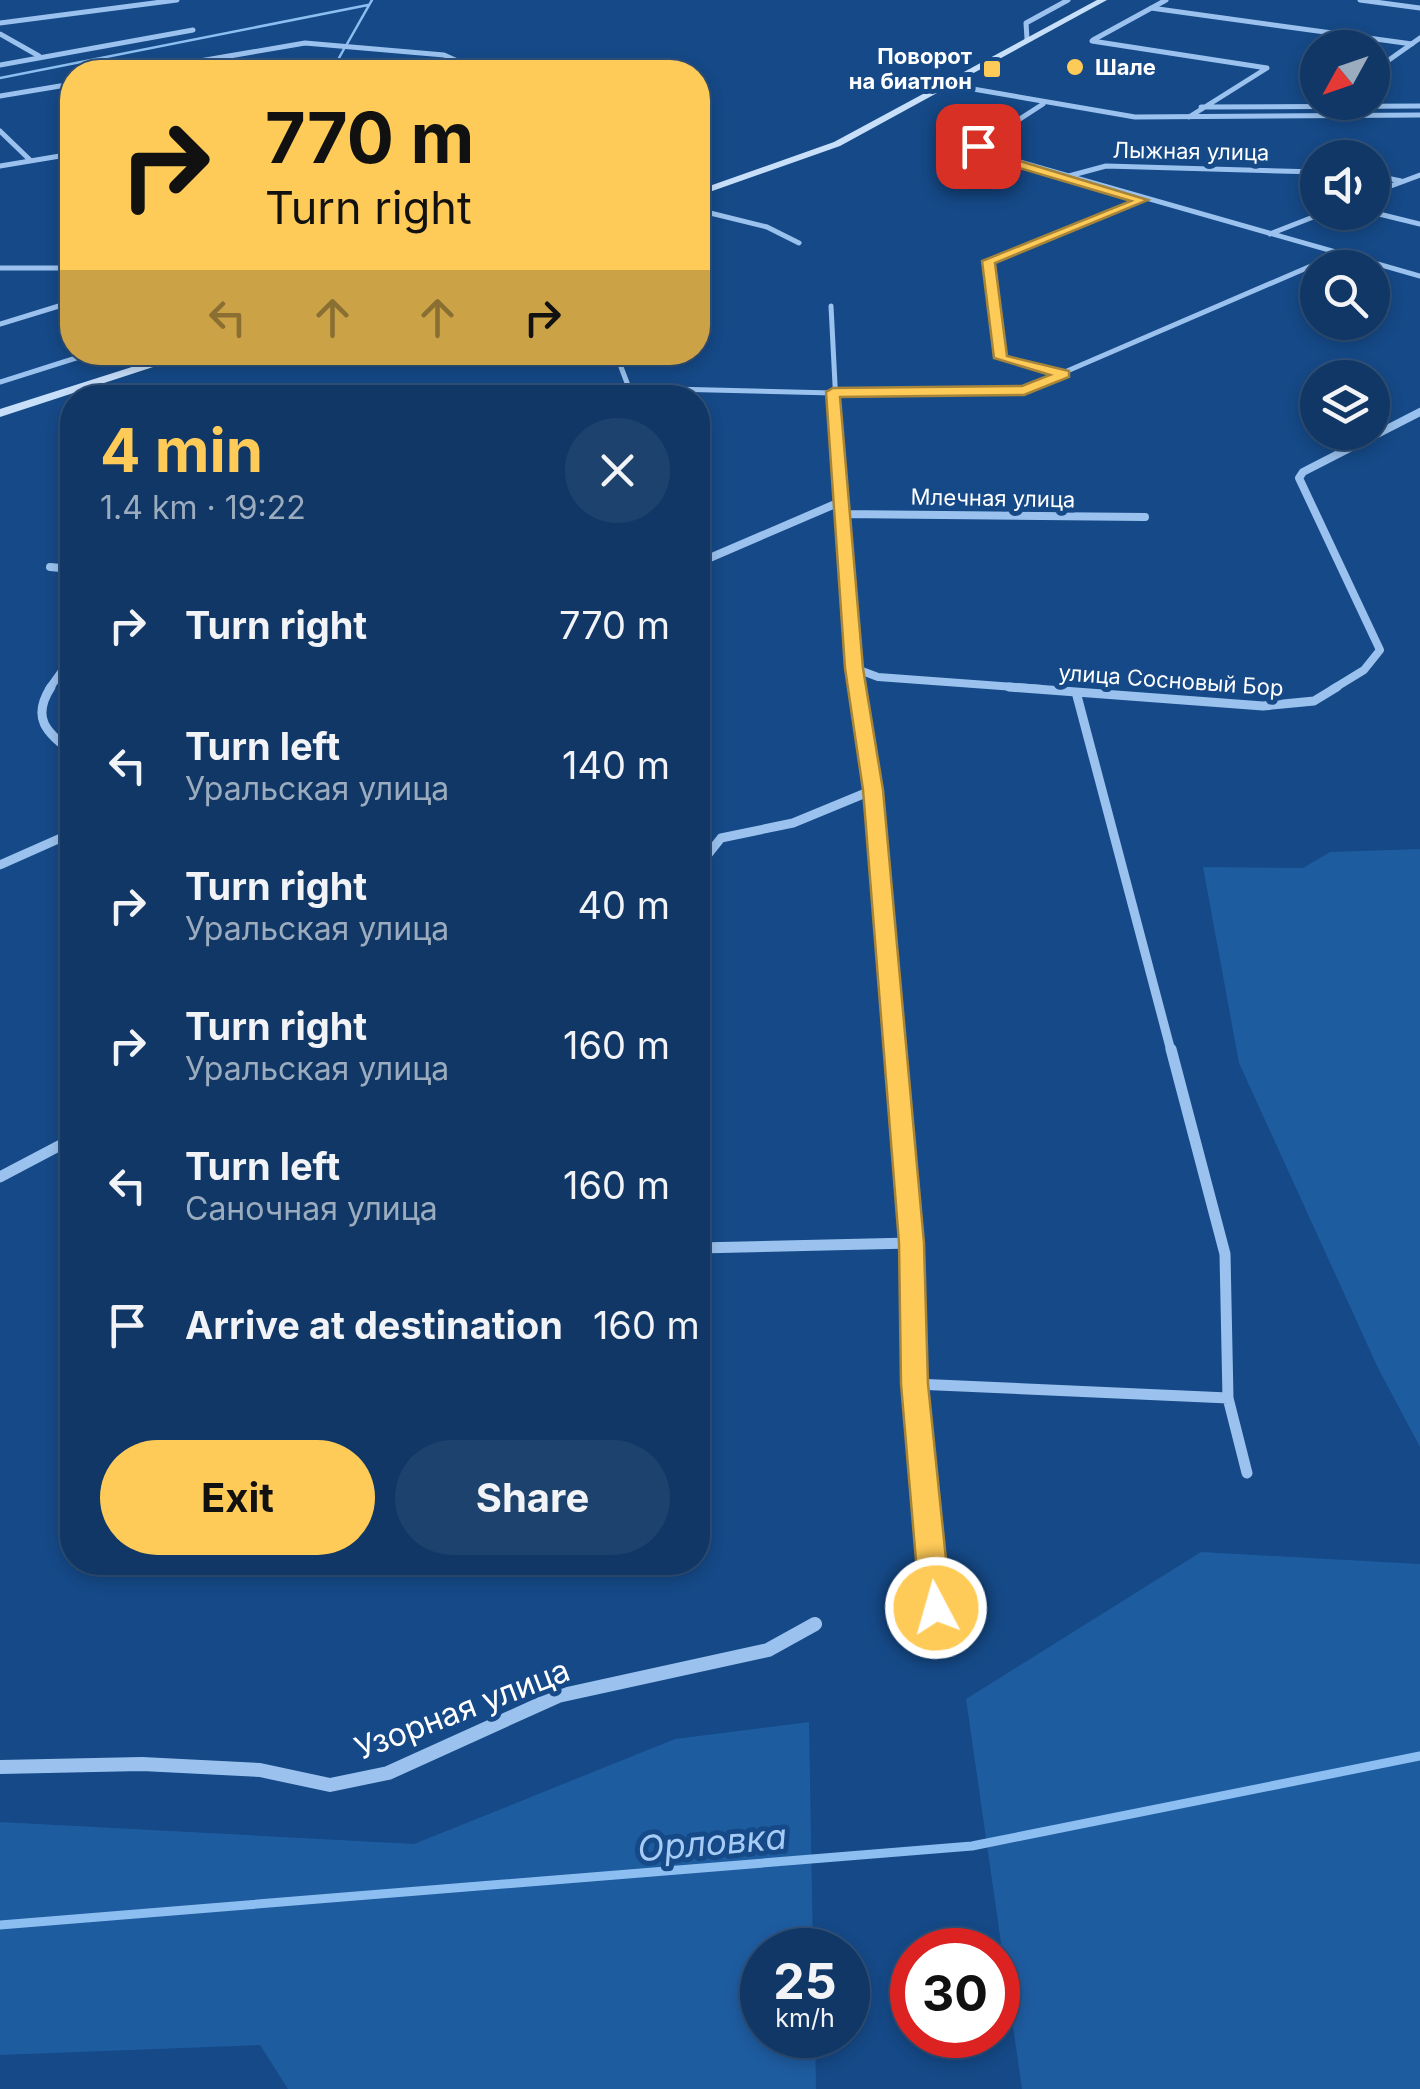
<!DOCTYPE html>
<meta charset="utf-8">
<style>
body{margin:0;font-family:Inter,sans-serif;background:#1e426e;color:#f1f3f6;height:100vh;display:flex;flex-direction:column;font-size:38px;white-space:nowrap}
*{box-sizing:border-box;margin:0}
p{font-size:32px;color:#9cacbf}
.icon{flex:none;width:55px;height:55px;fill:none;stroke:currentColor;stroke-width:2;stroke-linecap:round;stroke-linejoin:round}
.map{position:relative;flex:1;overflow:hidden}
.sheet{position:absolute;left:60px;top:385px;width:650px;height:1190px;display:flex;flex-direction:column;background:#103765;border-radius:40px;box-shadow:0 5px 15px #0003,0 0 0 2px #305179}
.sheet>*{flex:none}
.guide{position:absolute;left:60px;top:60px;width:650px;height:305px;border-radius:40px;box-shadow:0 5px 15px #0003,0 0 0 2px #305179;background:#ffcb58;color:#111;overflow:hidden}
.needle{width:65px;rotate:230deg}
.tools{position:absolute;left:1300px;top:30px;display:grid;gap:20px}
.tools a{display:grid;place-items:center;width:90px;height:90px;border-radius:50%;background:#103765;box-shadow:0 5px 15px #0003,0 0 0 2px #305179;font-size:50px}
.speed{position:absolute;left:740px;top:1928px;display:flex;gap:20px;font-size:50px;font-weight:700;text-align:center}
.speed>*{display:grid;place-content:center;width:130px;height:130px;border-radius:50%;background:#103765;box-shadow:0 5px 15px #0003,0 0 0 2px #305179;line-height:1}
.speed small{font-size:25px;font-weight:400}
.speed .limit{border:15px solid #d22;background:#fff;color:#111}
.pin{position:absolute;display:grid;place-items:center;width:85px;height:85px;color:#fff;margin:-42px;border-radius:20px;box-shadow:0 5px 15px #0006}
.me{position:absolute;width:110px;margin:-55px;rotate:354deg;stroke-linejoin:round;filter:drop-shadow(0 0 8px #0008)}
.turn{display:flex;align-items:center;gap:35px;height:210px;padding:0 40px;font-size:45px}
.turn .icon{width:130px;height:130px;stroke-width:2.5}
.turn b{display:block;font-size:70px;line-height:85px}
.lanes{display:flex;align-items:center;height:95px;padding:0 40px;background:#0003;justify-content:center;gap:50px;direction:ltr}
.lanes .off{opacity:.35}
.round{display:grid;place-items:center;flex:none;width:105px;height:105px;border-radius:52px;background:#1e426e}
.overview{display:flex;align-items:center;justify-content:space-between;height:170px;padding:0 40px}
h1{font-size:60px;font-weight:700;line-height:75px;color:#ffcb58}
.button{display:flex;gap:20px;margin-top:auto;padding:20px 40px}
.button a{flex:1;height:115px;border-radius:60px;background:#ffcb58;color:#111;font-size:40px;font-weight:700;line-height:115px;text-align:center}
.button a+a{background:#1e426e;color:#f1f3f6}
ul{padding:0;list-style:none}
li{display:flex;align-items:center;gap:30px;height:140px;padding:0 40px}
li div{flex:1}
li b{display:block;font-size:38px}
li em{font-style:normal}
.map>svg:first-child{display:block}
.green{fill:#1e5ca0}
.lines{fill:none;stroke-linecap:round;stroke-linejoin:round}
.stream-far1{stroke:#8dbef1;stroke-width:2.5}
.stream{stroke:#8dbef1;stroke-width:9}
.minor-far4{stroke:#9bc2ee;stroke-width:5}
.minor-far3{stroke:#9bc2ee;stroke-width:8}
.minor-far2{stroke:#9bc2ee;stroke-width:9}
.minor-far1{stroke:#9bc2ee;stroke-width:11}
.minor{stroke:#9bc2ee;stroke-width:14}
.secondary{fill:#c8dffa;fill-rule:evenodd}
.route{fill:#ffcb58;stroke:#a68439;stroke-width:2.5}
.poi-dot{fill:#ffcb58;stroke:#154987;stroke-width:4}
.labels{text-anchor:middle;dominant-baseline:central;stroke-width:10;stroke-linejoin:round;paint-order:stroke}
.far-poi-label{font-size:22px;font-weight:bold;fill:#fff;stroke:#154987;text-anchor:end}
.far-street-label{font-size:22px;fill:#fff;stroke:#154987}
.near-street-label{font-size:32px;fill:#fff;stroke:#154987}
.near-water-label{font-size:35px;font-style:italic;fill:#a6ccf6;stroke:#154987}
</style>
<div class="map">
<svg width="1420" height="2089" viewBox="0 0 1420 2089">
<rect width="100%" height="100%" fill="#154987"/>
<path class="green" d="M1420,849V1447L1378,1368L1239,1063L1203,867L1303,868L1330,852Z
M1201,1552L1420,1564V2089H1022L966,1699Z
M809,1722L813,1950H762V2035H815L816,2089H288L260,2045L0,2055V1822L414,1844L675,1739Z"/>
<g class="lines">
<path class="stream-far1" d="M347,44L372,0
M344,72L339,58L345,47
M0,78L368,5"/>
<path class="stream" d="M0,1925L972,1846L1420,1756"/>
<path class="minor-far4" d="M1360,0L1420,8
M1151,8L1412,44
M0,23L177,0
M0,34L39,56
M1027,39L1026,23L1068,0
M1093,40L1166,0
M1092,41L1267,68L1189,117
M0,65L193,30
M136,72L305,43L444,55L482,72
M1372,72L1420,38
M944,84L1135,117L1420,115
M0,96L72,84
M1043,104L978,146V150L1420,276
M1201,107L1420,106
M0,131L30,160
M0,166L72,154
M1372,175L1401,181
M1065,177L1106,166L1318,172
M1372,193L1420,175
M698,210L767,227L799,243
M1371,212L1420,224
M1270,234L1326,212
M0,268H72
M831,306L836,404
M0,324L72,302
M625,352L621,367L629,388
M1063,374L1001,358L988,261L1143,200
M0,382L95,352
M609,398L629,388L833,393L1023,390L1339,254"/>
<path class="minor-far3" d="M836,402L841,514L857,689
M841,514L1145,517
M698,563L840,502
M50,567L72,569
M854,668L878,677L1042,689
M49,689L72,657
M1333,689L1364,670L1380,650L1299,478L1303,472L1420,412"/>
<path class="minor-far2" d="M51,687C31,718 46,732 72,752
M857,687L873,790L895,1051
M1009,687L1263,706L1314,701L1337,687
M1076,692L1171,1051
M0,865L72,833
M698,867L721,838L793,823L873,790"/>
<path class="minor-far1" d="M895,1049C908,1202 912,1356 926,1509
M1171,1049L1225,1254L1228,1398L1247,1473
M0,1177L72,1139
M698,1248L911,1243
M915,1384L1228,1398"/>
<path class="minor" d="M926,1507L935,1608
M0,1767L142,1764L260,1770L330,1785L388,1773L558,1696L768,1650L815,1624"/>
<path class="secondary" d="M1097,0H1107L840,146L698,196V190L834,142Z
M179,352H199L0,417V409Z"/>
</g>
<path class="route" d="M974,143H981L987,151L1148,200L995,263L1007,356L1069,371V377L1024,395L840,397L863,668L883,790L924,1243L928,1384L951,1608L946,1617L936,1621L925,1617L920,1608L901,1384L899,1243L863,790L845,668L826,392L833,388L1022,386L1050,375L994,358L982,261L1131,201L979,156Z"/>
<g class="poi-dot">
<circle cx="1075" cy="67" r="10"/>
<rect x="982" y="59" width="20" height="20" rx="5"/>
</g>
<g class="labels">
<g class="far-poi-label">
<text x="972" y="56">Поворот<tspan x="972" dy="25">на биатлон</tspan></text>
<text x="1095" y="67" text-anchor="start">Шале</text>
</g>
<g class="far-street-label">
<text transform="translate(1191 151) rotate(1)">Лыжная улица</text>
<text transform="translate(993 498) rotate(1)">Млечная улица</text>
<text transform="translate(1171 680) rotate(4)">улица Сосновый Бор</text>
</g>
<g class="near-street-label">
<text transform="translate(462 1709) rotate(-21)">Узорная улица</text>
</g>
<g class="near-water-label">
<text transform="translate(712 1842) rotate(-5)">Орловка</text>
</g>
</g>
</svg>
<div class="tools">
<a><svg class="needle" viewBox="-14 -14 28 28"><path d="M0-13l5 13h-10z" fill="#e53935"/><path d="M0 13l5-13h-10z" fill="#9cacbf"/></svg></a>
<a><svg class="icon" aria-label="sound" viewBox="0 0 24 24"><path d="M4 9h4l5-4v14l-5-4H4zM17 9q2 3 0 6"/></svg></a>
<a><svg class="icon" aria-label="search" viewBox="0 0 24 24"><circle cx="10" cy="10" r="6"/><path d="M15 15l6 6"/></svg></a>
<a><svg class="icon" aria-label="layers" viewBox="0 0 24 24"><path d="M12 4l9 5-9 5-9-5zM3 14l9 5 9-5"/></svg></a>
</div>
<div class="speed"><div>25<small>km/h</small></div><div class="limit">30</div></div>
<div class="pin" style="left:978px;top:146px;background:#d93025"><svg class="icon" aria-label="arrive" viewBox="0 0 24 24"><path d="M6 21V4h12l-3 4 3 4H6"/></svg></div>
<svg class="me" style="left:936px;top:1608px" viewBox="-20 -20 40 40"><circle r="17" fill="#ffcb58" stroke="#fff" stroke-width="3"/><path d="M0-11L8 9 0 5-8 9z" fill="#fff"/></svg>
<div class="guide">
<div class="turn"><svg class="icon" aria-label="right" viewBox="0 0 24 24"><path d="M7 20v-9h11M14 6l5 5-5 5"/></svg><div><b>770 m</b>Turn right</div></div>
<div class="lanes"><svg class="icon off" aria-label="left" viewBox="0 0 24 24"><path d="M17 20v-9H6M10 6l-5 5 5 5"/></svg><svg class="icon off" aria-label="ahead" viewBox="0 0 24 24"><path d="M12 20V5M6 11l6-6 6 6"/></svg><svg class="icon off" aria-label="ahead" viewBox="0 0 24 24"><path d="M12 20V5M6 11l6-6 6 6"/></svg><svg class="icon" aria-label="right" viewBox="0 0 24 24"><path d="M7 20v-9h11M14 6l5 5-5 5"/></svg></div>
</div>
<section class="sheet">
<div class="overview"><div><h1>4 min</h1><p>1.4 km · 19:22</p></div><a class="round"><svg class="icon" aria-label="close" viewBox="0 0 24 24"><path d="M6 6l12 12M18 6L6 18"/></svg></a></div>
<ul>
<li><svg class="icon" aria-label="right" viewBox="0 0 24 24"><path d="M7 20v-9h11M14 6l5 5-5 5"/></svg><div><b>Turn right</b></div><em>770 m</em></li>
<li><svg class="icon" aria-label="left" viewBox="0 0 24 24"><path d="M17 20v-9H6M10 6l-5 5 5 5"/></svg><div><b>Turn left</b><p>Уральская улица</p></div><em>140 m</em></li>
<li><svg class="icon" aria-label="right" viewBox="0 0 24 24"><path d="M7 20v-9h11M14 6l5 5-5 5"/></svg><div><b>Turn right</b><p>Уральская улица</p></div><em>40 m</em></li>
<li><svg class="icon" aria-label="right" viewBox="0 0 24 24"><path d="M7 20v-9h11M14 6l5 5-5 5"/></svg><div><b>Turn right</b><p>Уральская улица</p></div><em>160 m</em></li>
<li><svg class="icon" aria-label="left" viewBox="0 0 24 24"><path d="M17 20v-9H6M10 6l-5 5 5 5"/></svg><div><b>Turn left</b><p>Саночная улица</p></div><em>160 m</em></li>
<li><svg class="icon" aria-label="arrive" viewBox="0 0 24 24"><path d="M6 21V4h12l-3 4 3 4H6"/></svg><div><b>Arrive at destination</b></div><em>160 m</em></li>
</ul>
<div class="button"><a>Exit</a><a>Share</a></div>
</section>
</div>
